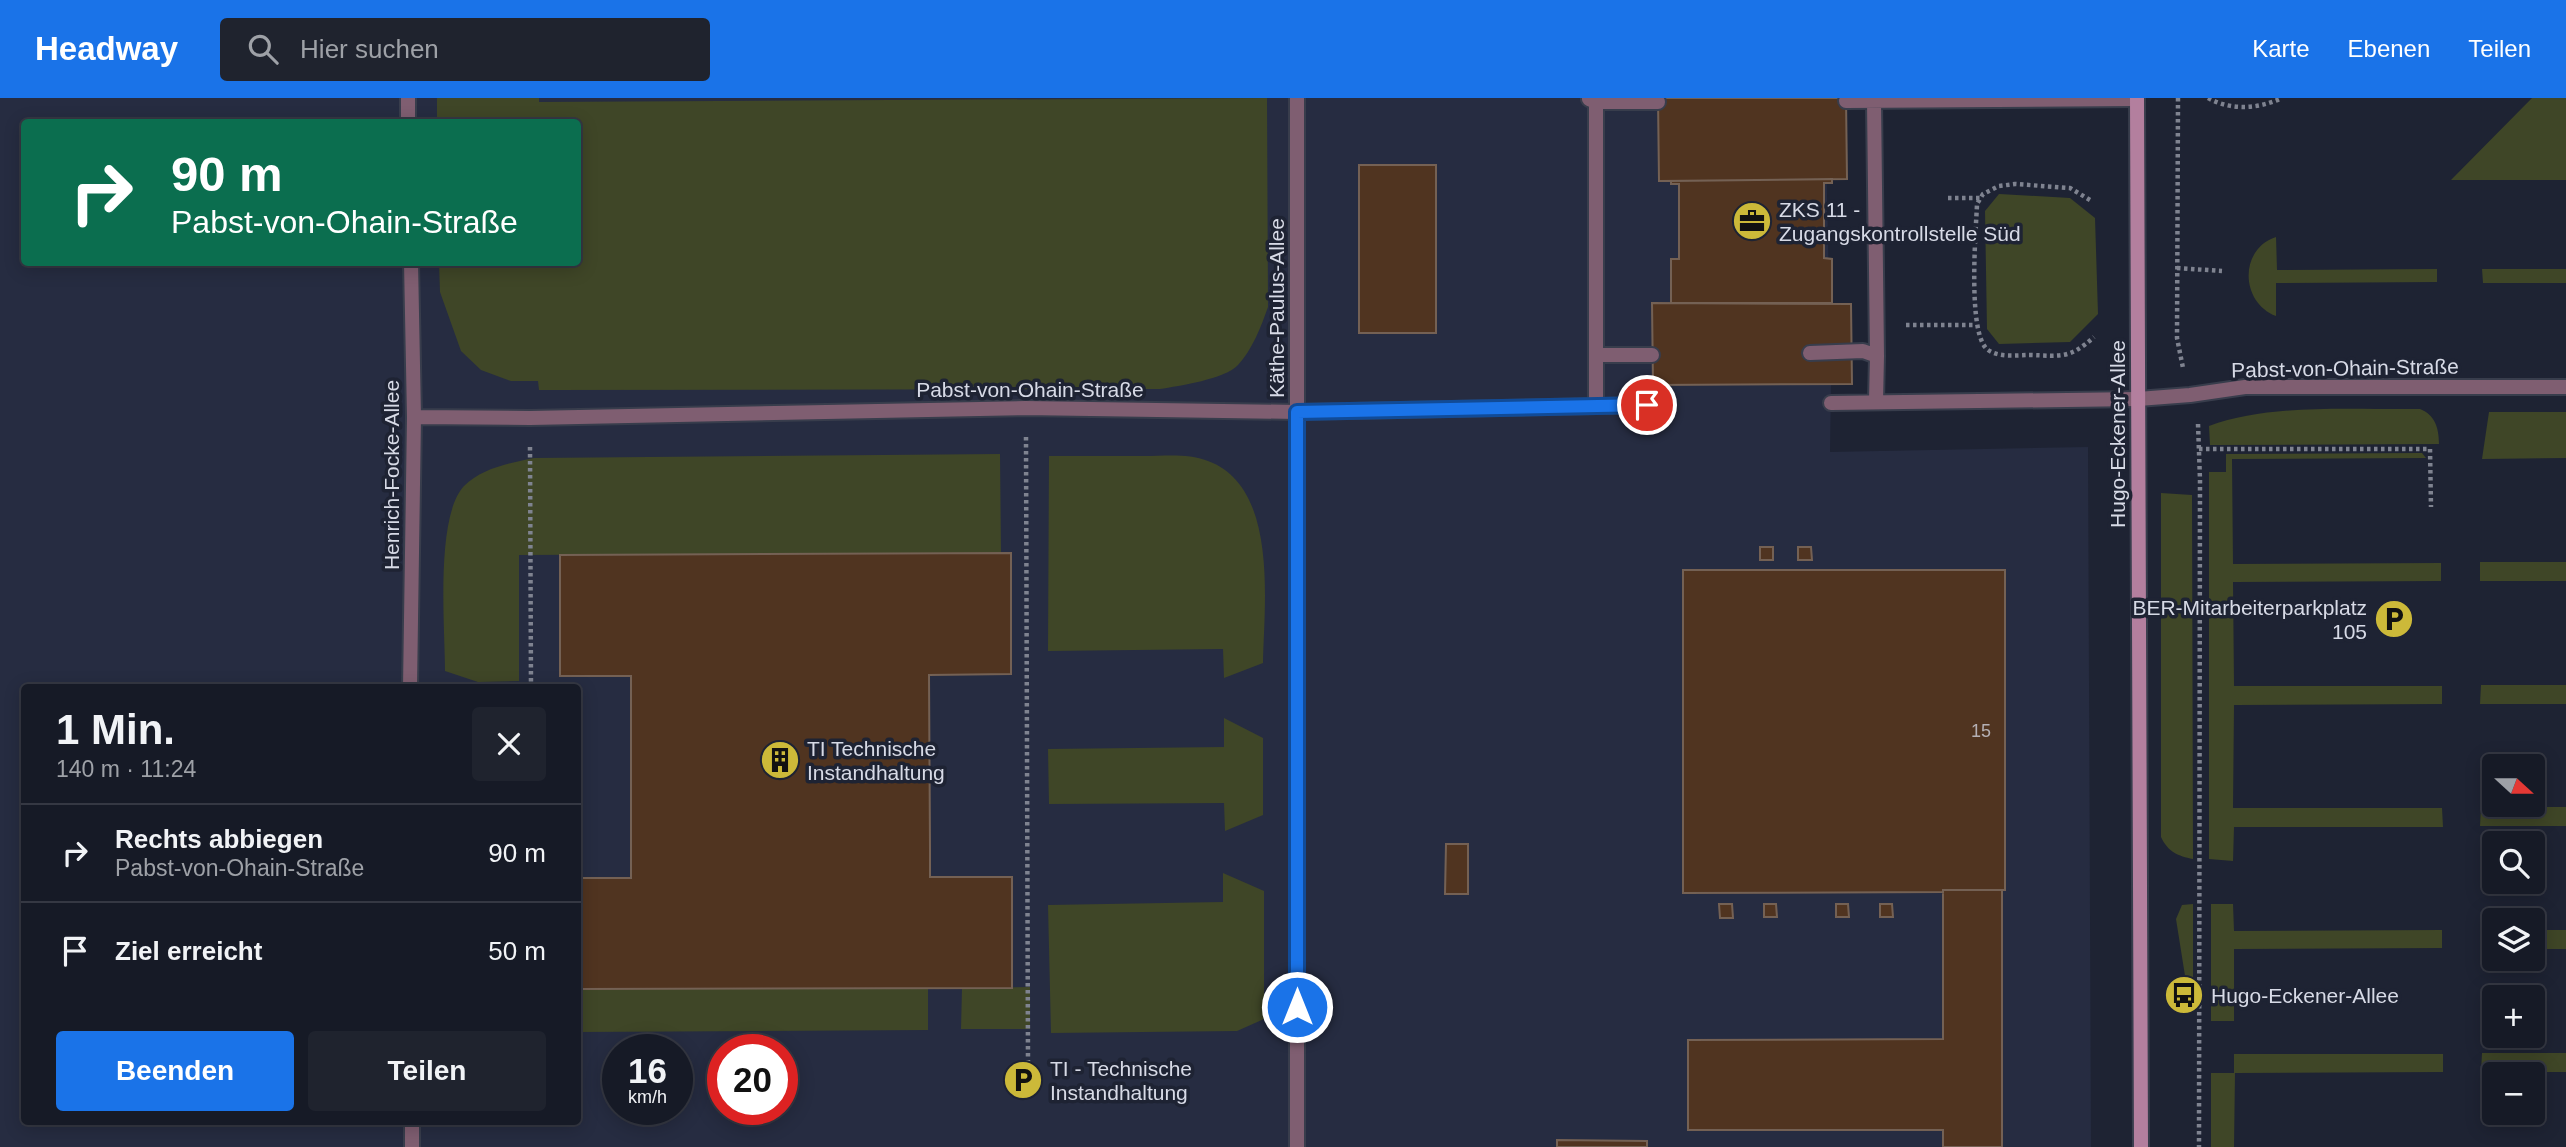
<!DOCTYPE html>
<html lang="de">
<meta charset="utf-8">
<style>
body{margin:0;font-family:Helvetica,sans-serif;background:#1f232e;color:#f1f3f6;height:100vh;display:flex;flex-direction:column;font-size:26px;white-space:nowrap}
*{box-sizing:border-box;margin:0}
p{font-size:23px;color:#9ea1a7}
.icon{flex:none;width:38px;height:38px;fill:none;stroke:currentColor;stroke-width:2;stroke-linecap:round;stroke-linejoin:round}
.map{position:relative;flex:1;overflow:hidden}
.details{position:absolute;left:21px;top:586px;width:560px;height:441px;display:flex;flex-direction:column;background:#161a26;border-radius:7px;box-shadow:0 4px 18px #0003,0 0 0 2px #353843}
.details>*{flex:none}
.guide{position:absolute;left:21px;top:21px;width:560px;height:147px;border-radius:7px;box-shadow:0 4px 18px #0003,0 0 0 2px #353843;background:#0b6e4f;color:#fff;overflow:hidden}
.needle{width:46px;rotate:111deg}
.tools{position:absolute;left:2482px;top:656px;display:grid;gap:14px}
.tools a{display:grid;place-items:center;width:63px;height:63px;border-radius:7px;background:#161a26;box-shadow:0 4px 18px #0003,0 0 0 2px #353843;font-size:35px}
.speed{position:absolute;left:602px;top:936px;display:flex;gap:14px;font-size:35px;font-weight:700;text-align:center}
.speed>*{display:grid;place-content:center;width:91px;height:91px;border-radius:50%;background:#161a26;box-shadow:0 4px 18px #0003,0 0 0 2px #353843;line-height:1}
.speed small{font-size:18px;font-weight:400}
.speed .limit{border:10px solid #d22;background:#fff;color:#111}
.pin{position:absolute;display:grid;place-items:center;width:60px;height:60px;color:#fff;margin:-30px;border:4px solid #fff;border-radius:50%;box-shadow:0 2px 7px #0007}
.me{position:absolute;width:77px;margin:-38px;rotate:0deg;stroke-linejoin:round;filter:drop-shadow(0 0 5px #0008)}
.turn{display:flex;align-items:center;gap:24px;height:147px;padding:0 35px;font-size:32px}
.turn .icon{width:91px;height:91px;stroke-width:2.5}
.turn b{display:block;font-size:49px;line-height:60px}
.round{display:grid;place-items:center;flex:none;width:74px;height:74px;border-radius:7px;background:#1f232e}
.headline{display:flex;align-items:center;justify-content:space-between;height:119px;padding:0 35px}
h1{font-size:42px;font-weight:700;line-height:52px}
.button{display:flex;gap:14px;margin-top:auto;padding:14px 35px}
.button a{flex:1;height:80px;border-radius:7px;background:#1a73e8;color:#fff;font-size:28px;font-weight:700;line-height:80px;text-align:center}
.button a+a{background:#1f232e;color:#f1f3f6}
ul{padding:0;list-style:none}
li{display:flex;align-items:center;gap:21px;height:98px;padding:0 35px;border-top:2px solid #353843}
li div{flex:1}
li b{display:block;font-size:26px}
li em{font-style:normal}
header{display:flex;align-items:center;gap:42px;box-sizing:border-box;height:98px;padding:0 35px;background:#1a73e8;color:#fff}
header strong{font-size:33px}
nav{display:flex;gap:38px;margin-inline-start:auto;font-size:24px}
.search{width:490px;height:63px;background:#1f232e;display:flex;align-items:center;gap:18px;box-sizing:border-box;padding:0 24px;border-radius:7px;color:#9ea1a7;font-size:26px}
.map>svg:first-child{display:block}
.built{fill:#262c41;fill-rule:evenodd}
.green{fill:#3f4627}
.building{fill:#503420;stroke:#746154;stroke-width:2}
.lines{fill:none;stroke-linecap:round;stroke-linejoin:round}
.lane-casing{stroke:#383d4c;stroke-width:18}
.street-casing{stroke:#383d4c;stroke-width:18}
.secondary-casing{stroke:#383d4c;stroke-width:18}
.path{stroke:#7f8390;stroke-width:4.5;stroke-dasharray:3.5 3.5;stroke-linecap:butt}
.lane{stroke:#7f5e71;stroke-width:14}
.street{stroke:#7f5e71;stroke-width:14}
.secondary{stroke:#b37f9e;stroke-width:14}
.route-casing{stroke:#114b97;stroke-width:18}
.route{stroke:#1a73e8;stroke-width:12}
.labels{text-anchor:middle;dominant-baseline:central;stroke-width:7;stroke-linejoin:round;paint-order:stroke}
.number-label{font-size:18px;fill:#b5b0b4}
.poi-label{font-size:21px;fill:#d7dae6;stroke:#1e2333;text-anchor:start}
.street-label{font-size:21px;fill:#d7dae6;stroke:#1e2333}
</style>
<header>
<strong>Headway</strong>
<div class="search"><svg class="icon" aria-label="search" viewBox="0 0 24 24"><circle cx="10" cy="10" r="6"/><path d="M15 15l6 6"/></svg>Hier suchen</div>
<nav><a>Karte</a><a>Ebenen</a><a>Teilen</a></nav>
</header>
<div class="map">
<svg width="2566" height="1049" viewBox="0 0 2566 1049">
<rect width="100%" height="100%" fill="#1e2333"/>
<path class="built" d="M0,0H1825L1831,286L1830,354L2088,349L2091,1049H0ZM24,24H578V164H24ZM24,590H578V1024H24ZM618,952H677V1012H618ZM723,952H782V1012H723Z"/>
<path class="green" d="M437,0H539V4L1267,0L1268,209C1261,229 1252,252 1238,267C1225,281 1179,288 1160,291L539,292L538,283H511L481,272L461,253L440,194L439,165L578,164V24H437Z
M2532,0H2566V82H2451Z
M1999,96L2070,100L2095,120L2098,216L2070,244L1999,246L1987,231L1985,113Z
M2276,139L2277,172L2437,171V184L2276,185V218C2240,204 2239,151 2276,139Z
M2482,171H2566V185H2483Z
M2420,311C2435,317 2439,330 2439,346L2210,347L2209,328C2271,305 2353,312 2420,311Z
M2489,314H2566V360L2482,361Z
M2422,355L2426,360L2232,361L2233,466L2441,465V483L2233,484L2234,588H2442V606L2234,607L2233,710H2442L2443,729H2234L2233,763L2209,761V374H2226V356Z
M1000,356L1001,455L519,457V583L478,584L445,573C445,530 435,419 464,388C482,370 510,365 534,360Z
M1049,358C1081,358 1113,358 1144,358C1165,358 1188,355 1208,363C1279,389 1264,506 1263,565L1224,580L1223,551L1048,553Z
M2161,395L2192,397L2193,761C2178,758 2168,754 2161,739Z
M2480,464H2566V483H2480Z
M2481,587H2566V606H2480Z
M1224,620L1263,640V717L1225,733L1224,705L1049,706L1048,651L1224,649Z
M2481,709H2566V728H2480Z
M1223,775L1264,793V921L1237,933L1051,935L1048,807L1223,804Z
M2193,806V886L2186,884L2176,821L2182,807Z
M2211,806H2233L2234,833L2442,832V850L2234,851V923H2211Z
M2532,832H2566V851H2532Z
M928,889V932L578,934V891Z
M1030,889V931H961L962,890Z
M2482,955H2566V974H2481Z
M2234,956H2443V974L2235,975L2234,1049H2211V975H2234Z"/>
<path class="building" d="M1658,0H1846L1847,81L1659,83Z
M1359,67H1436V235H1359Z
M1832,81V85H1824V160L1832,161V205H1671V161H1679V86H1671V83Z
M1652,205L1851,206L1852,286L1653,287Z
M1760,449H1773V462H1760Z
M1798,449H1811L1812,462H1798Z
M1011,455V576L929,577L930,752V779H1012V890L578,891V780H631V578H560V457Z
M1683,472H2005V792H1943V794L1683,795Z
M1446,746H1468V796H1445Z
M1943,792H2002V1049H1943V1032H1688V942L1943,941Z
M1719,806H1732L1733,820H1720Z
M1764,806H1776L1777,819H1764Z
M1836,806H1848L1849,819H1836Z
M1880,806H1892L1893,819H1880Z
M1557,1042L1647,1043V1049H1557Z"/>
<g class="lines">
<g class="lane-casing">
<path id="lane" d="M408,0V24
M1297,0V1049
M1589,1L1596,4H1658
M1846,3L2137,1
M1874,3L1877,258L1876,303
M1596,4V307
M1810,255L1863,253L1877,258
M1597,257H1652
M1831,305L2138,301
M414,319L530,320L1025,310L1297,314L1646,307
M410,590L414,319L411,164
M412,1024V1049"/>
</g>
<g class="street-casing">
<path id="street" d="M2138,301L2190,297L2245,289H2566"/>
</g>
<g class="secondary-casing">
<path id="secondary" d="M2137,0L2141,1049"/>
</g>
<path class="path" d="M2178,0L2177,240L2183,270
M2208,0C2232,13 2258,11 2282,0
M1948,100H1980
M2090,102L2070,90L2015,86L1999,88L1983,96L1977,106C1976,133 1967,237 1988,252C2000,260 2017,257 2030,257C2062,258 2069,261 2094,239
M2177,170L2222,173
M1906,227H1976
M2198,326L2200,382L2199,1049
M1026,339L1028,965
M530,349L531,590
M2199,351H2430L2431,409
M2184,897H2200"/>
<use href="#lane" class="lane"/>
<use href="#street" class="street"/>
<use href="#secondary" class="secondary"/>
</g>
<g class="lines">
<g class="route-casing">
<path id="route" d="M1297,909V314L1647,307"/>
</g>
<use href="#route" class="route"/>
</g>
<defs>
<g id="office-disc" transform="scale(2.0125)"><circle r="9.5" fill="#ccb939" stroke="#1e2333"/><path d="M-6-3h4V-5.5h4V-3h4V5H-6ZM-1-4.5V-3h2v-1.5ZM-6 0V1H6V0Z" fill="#111"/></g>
<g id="parking-disc" transform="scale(2.0125)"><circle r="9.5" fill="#ccb939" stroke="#1e2333"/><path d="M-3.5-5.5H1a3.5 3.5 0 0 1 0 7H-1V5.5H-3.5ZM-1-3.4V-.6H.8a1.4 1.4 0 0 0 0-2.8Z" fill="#111"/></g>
<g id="building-disc" transform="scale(2.0125)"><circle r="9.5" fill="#ccb939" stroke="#1e2333"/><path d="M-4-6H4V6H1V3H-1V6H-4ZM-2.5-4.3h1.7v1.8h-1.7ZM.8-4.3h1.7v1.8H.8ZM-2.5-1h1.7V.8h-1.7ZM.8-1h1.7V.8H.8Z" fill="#111"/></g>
<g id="bus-disc" transform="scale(2.0125)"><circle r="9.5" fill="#ccb939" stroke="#1e2333"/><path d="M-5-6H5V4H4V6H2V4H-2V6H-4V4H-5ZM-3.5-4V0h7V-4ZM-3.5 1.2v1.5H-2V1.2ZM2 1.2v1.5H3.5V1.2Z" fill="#111"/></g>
</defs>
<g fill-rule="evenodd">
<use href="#office-disc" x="1752" y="123"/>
<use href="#parking-disc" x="2394" y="521"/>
<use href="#building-disc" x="780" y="662"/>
<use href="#bus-disc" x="2184" y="897"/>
<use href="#parking-disc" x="1023" y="982"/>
</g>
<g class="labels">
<g class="number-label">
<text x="1981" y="633">15</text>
</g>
<g class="poi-label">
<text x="1779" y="111">ZKS 11 -<tspan x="1779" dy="24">Zugangskontrollstelle Süd</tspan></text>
<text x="2367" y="509" text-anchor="end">BER-Mitarbeiterparkplatz<tspan x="2367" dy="24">105</tspan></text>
<text x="807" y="650">TI Technische<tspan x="807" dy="24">Instandhaltung</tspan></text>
<text x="2211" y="897">Hugo-Eckener-Allee</text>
<text x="1050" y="970">TI - Technische<tspan x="1050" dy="24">Instandhaltung</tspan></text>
</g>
<g class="street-label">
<text transform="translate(1276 210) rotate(-90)">Käthe-Paulus-Allee</text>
<text transform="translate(2345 270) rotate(-1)">Pabst-von-Ohain-Straße</text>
<text x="1030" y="291">Pabst-von-Ohain-Straße</text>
<text transform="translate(2117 336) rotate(-90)">Hugo-Eckener-Allee</text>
<text transform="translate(391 377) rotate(-90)">Henrich-Focke-Allee</text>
</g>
</g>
</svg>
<div class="tools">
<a><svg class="needle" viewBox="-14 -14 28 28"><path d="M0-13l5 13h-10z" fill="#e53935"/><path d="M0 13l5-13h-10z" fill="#9ea1a7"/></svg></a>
<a><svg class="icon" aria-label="search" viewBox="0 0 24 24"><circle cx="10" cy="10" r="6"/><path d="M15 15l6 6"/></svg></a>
<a><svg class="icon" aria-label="layers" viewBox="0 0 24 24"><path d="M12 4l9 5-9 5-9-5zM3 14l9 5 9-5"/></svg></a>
<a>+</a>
<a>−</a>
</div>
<div class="speed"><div>16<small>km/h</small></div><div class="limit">20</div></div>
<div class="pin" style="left:1647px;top:307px;background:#d93025"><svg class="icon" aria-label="arrive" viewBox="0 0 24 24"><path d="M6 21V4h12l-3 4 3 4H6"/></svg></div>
<svg class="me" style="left:1297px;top:909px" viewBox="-20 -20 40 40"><circle r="17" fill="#1a73e8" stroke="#fff" stroke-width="3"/><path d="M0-11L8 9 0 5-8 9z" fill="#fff"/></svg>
<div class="guide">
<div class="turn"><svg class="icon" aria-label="right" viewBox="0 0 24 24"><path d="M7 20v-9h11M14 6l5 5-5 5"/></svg><div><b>90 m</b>Pabst-von-Ohain-Straße</div></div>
</div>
<section class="details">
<div class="headline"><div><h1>1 Min.</h1><p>140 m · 11:24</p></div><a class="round"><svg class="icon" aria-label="close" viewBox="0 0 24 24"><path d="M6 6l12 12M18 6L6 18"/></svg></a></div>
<ul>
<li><svg class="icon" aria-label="right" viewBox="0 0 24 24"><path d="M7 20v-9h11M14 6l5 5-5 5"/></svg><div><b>Rechts abbiegen</b><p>Pabst-von-Ohain-Straße</p></div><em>90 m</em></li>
<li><svg class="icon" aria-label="arrive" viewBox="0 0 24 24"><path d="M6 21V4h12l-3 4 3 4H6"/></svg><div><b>Ziel erreicht</b></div><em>50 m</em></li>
</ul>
<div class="button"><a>Beenden</a><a>Teilen</a></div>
</section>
</div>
